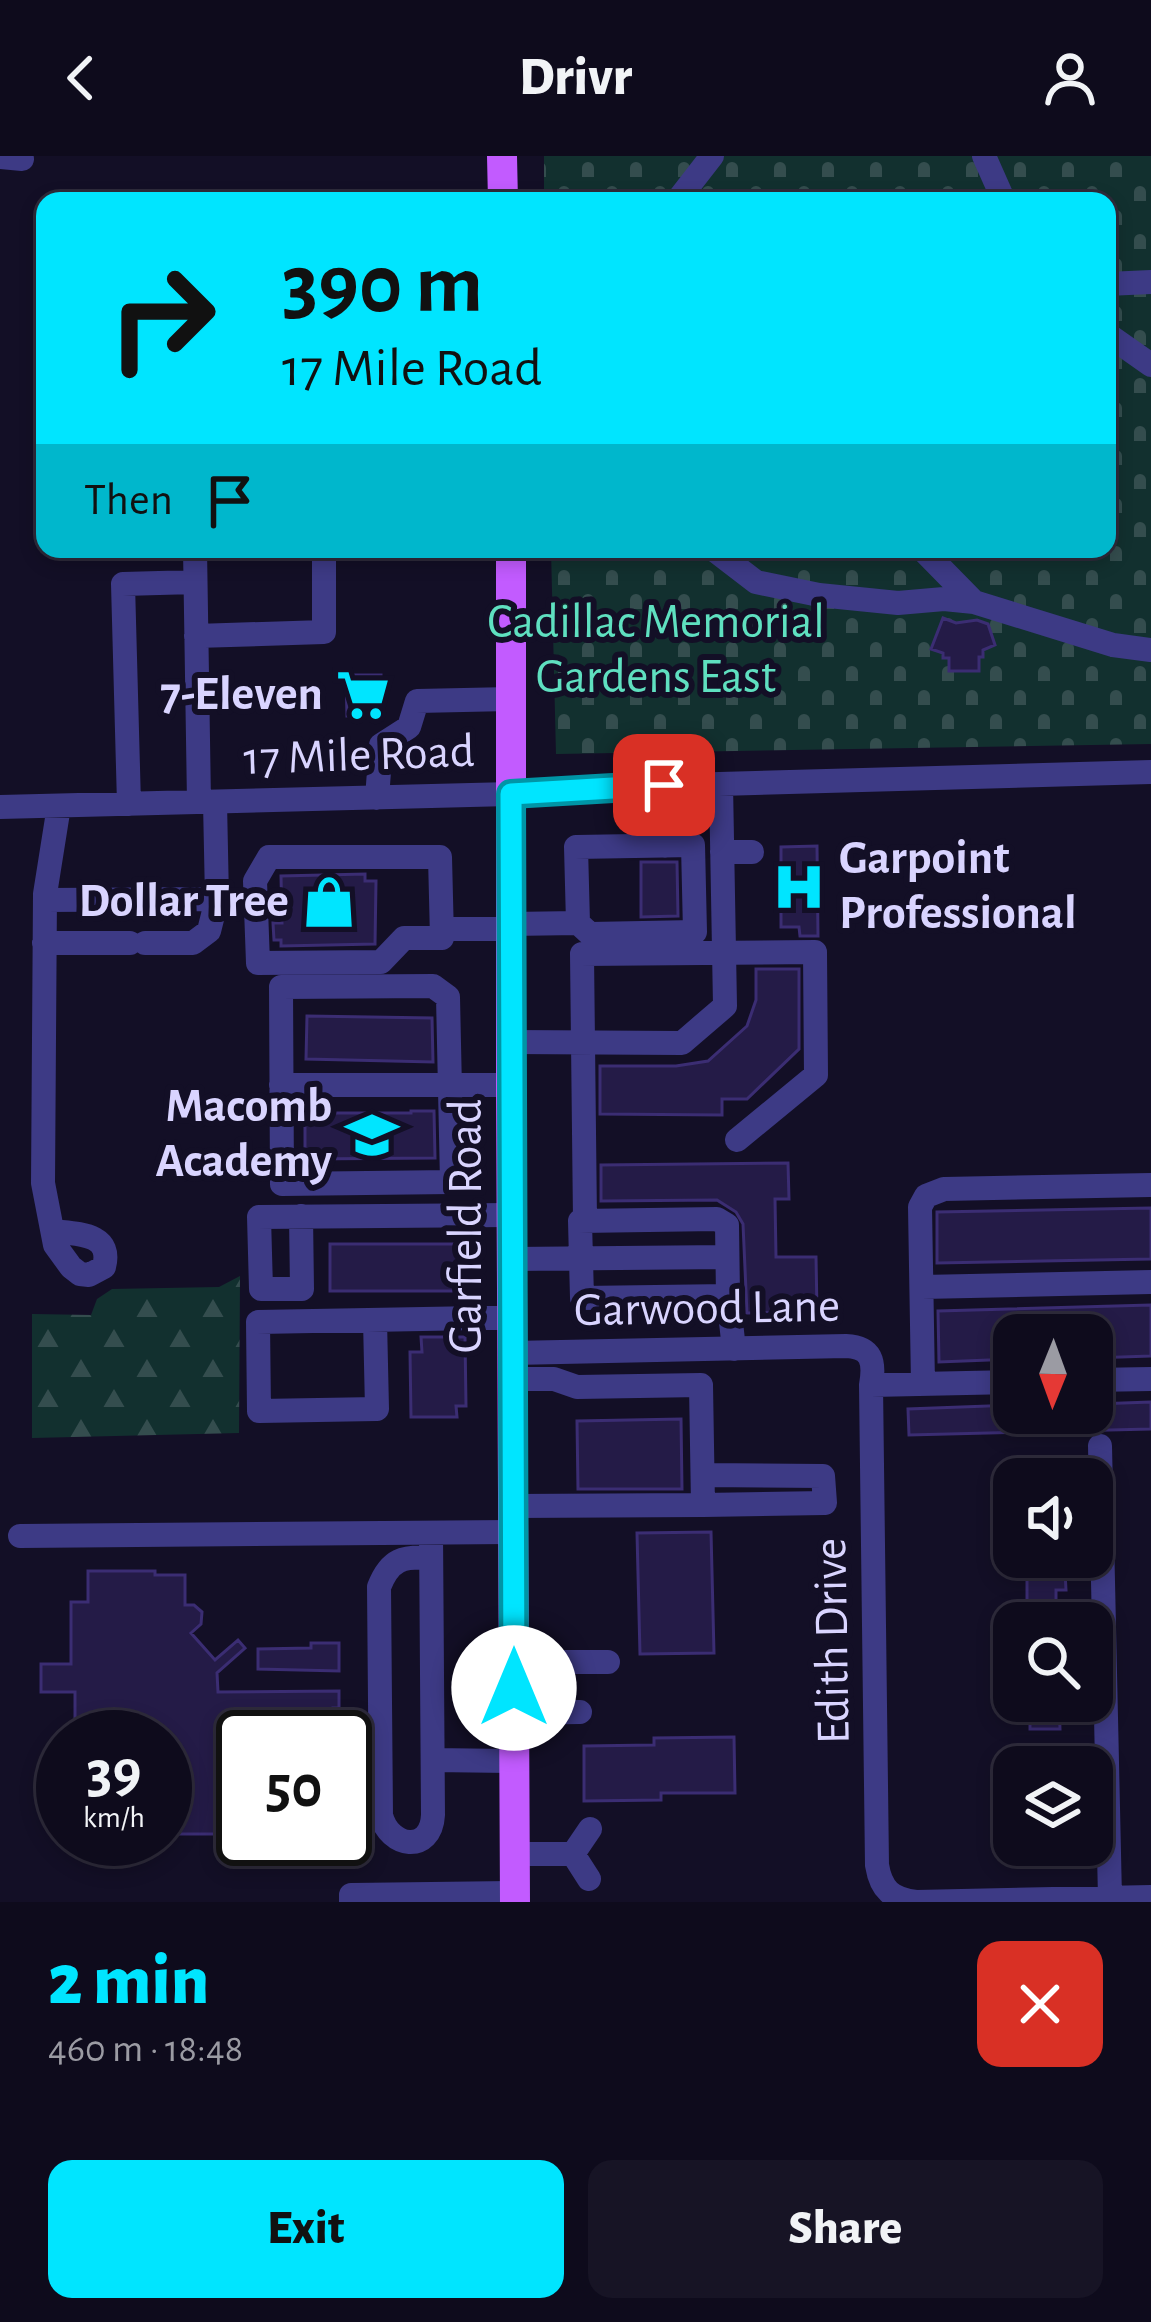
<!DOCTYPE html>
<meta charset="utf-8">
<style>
body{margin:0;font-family:"Alegreya Sans",sans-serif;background:#171425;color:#f1f3f6;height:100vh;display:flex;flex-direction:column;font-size:45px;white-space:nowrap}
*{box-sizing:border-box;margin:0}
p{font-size:39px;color:#9b9ba3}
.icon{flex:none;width:66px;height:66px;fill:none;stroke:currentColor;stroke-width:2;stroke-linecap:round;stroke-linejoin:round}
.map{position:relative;height:1746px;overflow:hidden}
.panel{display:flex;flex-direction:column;background:#0e0b1c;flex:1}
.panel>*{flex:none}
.hud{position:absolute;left:36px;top:36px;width:1080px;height:366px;border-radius:24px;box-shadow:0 6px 18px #0003,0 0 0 3px #2e2b3b;background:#00e5ff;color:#111;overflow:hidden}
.needle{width:78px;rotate:181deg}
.fabs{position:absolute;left:993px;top:1158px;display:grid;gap:24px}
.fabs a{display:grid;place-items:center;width:120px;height:120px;border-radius:24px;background:#0e0b1c;box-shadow:0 6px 18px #0003,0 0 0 3px #2e2b3b;font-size:60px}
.speed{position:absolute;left:36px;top:1554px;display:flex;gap:24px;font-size:60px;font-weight:700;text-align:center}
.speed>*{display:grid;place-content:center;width:156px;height:156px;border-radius:50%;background:#0e0b1c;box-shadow:0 6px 18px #0003,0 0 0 3px #2e2b3b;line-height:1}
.speed small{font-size:30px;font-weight:400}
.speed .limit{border:6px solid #111;border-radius:18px;background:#fff;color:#111}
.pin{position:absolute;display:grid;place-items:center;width:102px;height:102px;color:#fff;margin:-51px;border-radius:24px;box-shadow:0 6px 18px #0006}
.me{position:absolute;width:132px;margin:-66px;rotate:0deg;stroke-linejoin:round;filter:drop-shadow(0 0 9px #0008)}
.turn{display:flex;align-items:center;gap:42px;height:252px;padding:0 48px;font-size:54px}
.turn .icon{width:156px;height:156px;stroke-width:2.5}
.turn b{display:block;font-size:84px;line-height:102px}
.then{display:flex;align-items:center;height:114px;padding:0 48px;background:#0003;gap:24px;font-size:45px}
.round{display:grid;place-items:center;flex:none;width:126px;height:126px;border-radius:24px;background:#171425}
.overview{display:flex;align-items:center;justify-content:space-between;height:204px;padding:0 48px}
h1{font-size:72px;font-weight:800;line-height:90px;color:#00e5ff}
.primary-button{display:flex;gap:24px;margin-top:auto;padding:24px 48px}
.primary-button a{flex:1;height:138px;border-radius:24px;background:#00e5ff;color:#111;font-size:48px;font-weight:800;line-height:138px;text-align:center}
.primary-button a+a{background:#171425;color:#f1f3f6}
header{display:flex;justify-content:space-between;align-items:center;height:156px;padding:0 48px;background:#0e0b1c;font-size:54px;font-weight:800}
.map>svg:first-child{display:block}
.forest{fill:url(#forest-firs)}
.cemetery{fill:url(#cemetery-stones)}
.building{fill:#241b47;stroke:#3b2d73;stroke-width:3}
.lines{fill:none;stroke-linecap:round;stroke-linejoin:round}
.minor{stroke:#3d3a85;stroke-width:24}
.major{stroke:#c25bff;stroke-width:30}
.route-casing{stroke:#0095a6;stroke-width:30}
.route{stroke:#00e5ff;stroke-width:21}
.labels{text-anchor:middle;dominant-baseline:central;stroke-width:12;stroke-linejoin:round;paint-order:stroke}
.park-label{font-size:48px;fill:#5fe0c0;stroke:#130f26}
.poi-label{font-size:48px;font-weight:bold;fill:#d9d4ff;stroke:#130f26;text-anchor:end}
.street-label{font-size:48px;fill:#d9d4ff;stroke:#130f26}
</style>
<header><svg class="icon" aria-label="back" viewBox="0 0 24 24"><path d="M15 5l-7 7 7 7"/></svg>Drivr<svg class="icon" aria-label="person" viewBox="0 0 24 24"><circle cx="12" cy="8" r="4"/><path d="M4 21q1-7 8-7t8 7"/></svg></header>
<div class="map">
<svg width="1151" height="1746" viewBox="0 0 1151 1746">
<defs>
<pattern id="forest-firs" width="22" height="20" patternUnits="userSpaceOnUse" patternTransform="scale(3)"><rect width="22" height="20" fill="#12302f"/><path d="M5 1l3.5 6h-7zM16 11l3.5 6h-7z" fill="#344d4e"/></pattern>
<pattern id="cemetery-stones" width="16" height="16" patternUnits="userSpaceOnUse" patternTransform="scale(3)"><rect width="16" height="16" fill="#12302f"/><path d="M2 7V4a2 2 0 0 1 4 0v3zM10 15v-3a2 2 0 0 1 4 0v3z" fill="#344d4e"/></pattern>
</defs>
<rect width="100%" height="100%" fill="#130f26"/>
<path class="forest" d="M240,1120L239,1277L32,1282V1158L91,1159L97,1143L112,1133L219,1131Z"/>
<path class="cemetery" d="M544,0H1151V588L556,598L551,393H1107V45H544Z"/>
<path class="building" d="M943,462L956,467L977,464L988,468L995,489L983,494V501H979V515H949V502H943V497L931,493Z
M346,519H381V559L347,560Z
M817,690L818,780H800L799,771H781V691Z
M641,706H677L678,760L641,761Z
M365,718V725H376L375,788L281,790V784H274L273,767H282L281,720Z
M756,813H799V893L747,943H722V959L600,958V910H676L708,905L747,870L756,844Z
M307,860L432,862L433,906L306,903Z
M411,955H434L435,1002L305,1003V957H411Z
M788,1007L789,1043H775L776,1101H816L817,1156L747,1157L743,1068L736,1056L717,1044L601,1045V1009Z
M1151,1052V1103L937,1107V1056Z
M330,1088H458V1135H330Z
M1151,1149V1200L1092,1202V1179H1014V1203L939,1206L938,1155Z
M421,1181H465L466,1250H456L457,1261H411L410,1196H422Z
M1151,1246V1273L909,1279L908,1253L1014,1249V1257H1096V1248Z
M681,1263L682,1333H578L577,1265Z
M1046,1303H1064L1065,1323H1026V1309L1046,1308Z
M711,1376L714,1497L640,1498L637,1377Z
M1027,1401H1056V1416H1065L1066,1434H1056V1456H1027Z
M88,1415H155V1419H185V1449H194L202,1456L201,1468L191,1477L215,1504L238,1484L245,1492L217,1517L218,1536L339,1535V1552H333V1581H243V1678H165V1581H75V1536H41V1508H71V1446H88Z
M311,1487H339V1515L258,1513V1493L311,1492Z
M1030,1545H1059L1060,1573H1030Z
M734,1581L735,1637H661V1644L584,1645V1590L654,1589V1582Z"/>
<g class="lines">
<path class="minor" d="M984,0L1004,45
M0,1L22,3
M677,45L712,0
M1107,128L1151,126
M1107,178L1151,209
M195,393L199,646
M713,393L756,426L819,439L898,447L944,443L974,446
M922,393L974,446L1113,489L1151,494
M196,480L324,476V393
M664,629L665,690
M377,642L381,589L409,571L417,545L512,543
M129,648L123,428L195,426
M0,651L511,638L612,631L1151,616
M722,696H752
M269,701H440L442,782H404L381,806L258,807L255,725Z
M45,744L217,743
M510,768L578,767L576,691L693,689L695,776L590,778L578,767
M442,773H510
M44,787H130
M145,787H193L209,775L217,743L215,646
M433,830L448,841L452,1026L282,1028L281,831Z
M511,886L682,887L725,850L721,628
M281,929H511
M301,1060L302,1133H261L259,1061C344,1060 428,1059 512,1059
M585,1064L582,798L815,796L816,919L737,984
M53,1075C77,1078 113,1077 104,1111L89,1119L80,1118L71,1111L55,1089L43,1027L45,738L59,650
M512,1103L727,1101
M922,1131L1151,1126
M728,1140L582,1142L580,1065L717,1063L727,1069L728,1140L734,1193
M375,1164L377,1253L259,1255L258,1166L478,1162H512
M513,1197L846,1190C872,1191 875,1206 871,1229L877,1709C881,1734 892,1743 916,1746L1151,1741
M513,1223H554L577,1231L701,1229L703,1349L513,1350
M1092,1224L1151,1223
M923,1228L920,1051L926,1040L944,1033L1151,1029
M871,1229L1014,1226
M1100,1290L1110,1742
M703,1319L823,1320L825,1347L703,1349
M431,1377L433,1659C431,1698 389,1692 381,1659L379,1431C390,1403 403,1400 431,1402
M20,1380L513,1376
M513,1506H608
M514,1557L580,1556
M433,1604L514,1605
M515,1698H573
M589,1723L573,1698L590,1673
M351,1746V1739L515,1737"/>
<path class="major" d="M502,0L503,45
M511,393V929L515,1746"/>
</g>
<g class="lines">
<g class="route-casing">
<path id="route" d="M514,1532L511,638L664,629"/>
</g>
<use href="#route" class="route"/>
</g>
<defs>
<g id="supermarket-bare" transform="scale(4.14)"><path d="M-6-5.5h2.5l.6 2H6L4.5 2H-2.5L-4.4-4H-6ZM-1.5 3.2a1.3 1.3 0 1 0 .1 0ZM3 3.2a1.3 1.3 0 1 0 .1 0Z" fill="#00e5ff" stroke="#130f26" stroke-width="2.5" paint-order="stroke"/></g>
<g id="hospital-bare" transform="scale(4.14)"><path d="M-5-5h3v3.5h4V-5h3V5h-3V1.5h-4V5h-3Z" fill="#00e5ff" stroke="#130f26" stroke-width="2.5" paint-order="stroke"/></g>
<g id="shop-bare" transform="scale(4.14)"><path d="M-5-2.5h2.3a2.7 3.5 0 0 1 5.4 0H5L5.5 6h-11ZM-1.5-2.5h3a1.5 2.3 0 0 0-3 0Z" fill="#00e5ff" stroke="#130f26" stroke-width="2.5" paint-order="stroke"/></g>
<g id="school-bare" transform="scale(4.14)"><path d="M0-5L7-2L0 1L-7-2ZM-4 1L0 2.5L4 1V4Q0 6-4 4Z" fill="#00e5ff" stroke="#130f26" stroke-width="2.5" paint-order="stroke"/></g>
</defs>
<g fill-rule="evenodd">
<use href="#supermarket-bare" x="363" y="539"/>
<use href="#hospital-bare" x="799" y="731"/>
<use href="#shop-bare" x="329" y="746"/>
<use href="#school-bare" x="372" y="979"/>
</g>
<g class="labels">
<g class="park-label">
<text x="656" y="467">Cadillac Memorial<tspan x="656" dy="55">Gardens East</tspan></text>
</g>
<g class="poi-label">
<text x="323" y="539">7-Eleven</text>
<text x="839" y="703" text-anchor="start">Garpoint<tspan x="839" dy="55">Professional</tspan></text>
<text x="289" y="746">Dollar Tree</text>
<text x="332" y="951">Macomb<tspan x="332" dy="55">Academy</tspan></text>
</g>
<g class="street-label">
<text transform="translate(359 600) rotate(-2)">17 Mile Road</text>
<text transform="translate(467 1070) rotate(-90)">Garfield Road</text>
<text transform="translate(707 1153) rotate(-1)">Garwood Lane</text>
<text transform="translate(833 1485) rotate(-91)">Edith Drive</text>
</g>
</g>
</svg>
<div class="fabs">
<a><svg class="needle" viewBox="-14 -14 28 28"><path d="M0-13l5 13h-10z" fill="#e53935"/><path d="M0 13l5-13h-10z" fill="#9b9ba3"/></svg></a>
<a><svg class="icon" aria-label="sound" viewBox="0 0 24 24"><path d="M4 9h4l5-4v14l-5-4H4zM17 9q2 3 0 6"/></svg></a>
<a><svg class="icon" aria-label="search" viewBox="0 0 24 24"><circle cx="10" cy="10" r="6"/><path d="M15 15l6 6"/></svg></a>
<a><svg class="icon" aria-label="layers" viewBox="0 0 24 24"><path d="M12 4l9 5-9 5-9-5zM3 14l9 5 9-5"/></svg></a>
</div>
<div class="speed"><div>39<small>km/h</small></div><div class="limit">50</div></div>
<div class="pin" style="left:664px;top:629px;background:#d93025"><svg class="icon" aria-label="arrive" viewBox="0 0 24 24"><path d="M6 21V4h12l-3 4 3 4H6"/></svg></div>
<svg class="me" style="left:514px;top:1532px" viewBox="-20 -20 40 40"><circle r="19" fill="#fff"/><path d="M0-13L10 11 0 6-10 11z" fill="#00e5ff"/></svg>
<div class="hud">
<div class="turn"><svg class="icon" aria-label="right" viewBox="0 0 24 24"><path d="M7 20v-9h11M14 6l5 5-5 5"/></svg><div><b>390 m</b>17 Mile Road</div></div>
<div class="then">Then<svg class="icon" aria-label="arrive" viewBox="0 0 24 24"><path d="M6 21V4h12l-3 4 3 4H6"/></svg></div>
</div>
</div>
<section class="panel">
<div class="overview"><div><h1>2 min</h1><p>460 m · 18:48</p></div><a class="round" style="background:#d93025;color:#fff"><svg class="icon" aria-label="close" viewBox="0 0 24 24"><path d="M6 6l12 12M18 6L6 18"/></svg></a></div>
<div class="primary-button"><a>Exit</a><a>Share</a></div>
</section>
